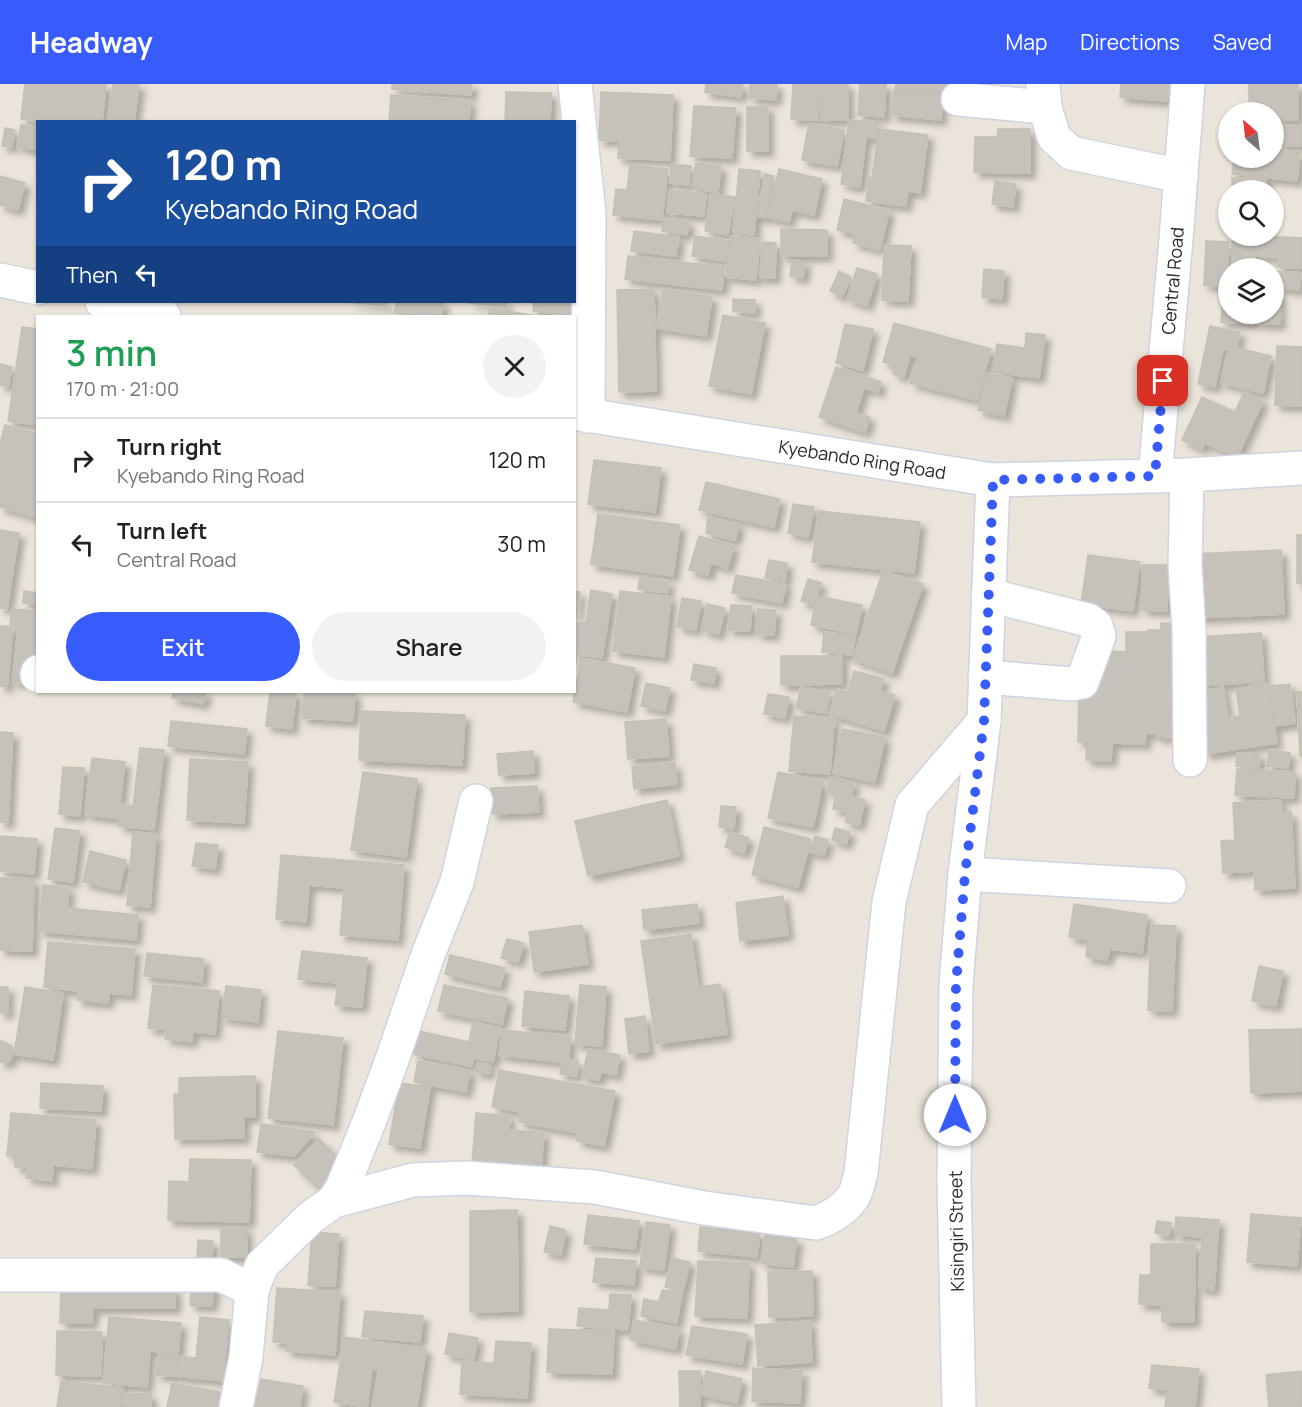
<!DOCTYPE html>
<meta charset="utf-8">
<style>
body{margin:0;font-family:Manrope,sans-serif;background:#f2f2f2;color:#222;height:100vh;display:flex;flex-direction:column;font-size:22px;white-space:nowrap}
*{box-sizing:border-box;margin:0}
p{font-size:20px;color:#767676}
.icon{flex:none;width:33px;height:33px;fill:none;stroke:currentColor;stroke-width:2;stroke-linecap:round;stroke-linejoin:round}
.map{position:relative;flex:1;overflow:hidden}
.side{position:absolute;left:36px;top:231px;width:540px;height:378px;display:flex;flex-direction:column;background:#fff;border-radius:0px;box-shadow:0 2px 4px #0004}
.side>*{flex:none}
.hud{position:absolute;left:36px;top:36px;width:540px;height:183px;border-radius:0px;box-shadow:0 2px 4px #0004;background:#1a4fa0;color:#fff;overflow:hidden}
.needle{width:39px;rotate:332deg}
.tools{position:absolute;left:1218px;top:18px;display:grid;gap:12px}
.tools a{display:grid;place-items:center;width:66px;height:66px;border-radius:50%;background:#fff;box-shadow:0 2px 4px #0004;font-size:30px}
.pin{position:absolute;display:grid;place-items:center;width:51px;height:51px;color:#fff;margin:-26px;border-radius:12px;box-shadow:0 3px 9px #0006}
.me{position:absolute;width:66px;margin:-33px;rotate:0deg;stroke-linejoin:round;filter:drop-shadow(0 0 4px #0008)}
.turn{display:flex;align-items:center;gap:21px;height:126px;padding:0 30px;font-size:27px}
.turn .icon{width:78px;height:78px;stroke-width:2.5}
.turn b{display:block;font-size:42px;line-height:51px}
.then{display:flex;align-items:center;height:57px;padding:0 30px;background:#0003;gap:12px;font-size:22px}
.round{display:grid;place-items:center;flex:none;width:63px;height:63px;border-radius:32px;background:#f2f2f2}
.headline{display:flex;align-items:center;justify-content:space-between;height:102px;padding:0 30px}
h1{font-size:36px;font-weight:600;line-height:45px;color:#1e9e55}
.action{display:flex;gap:12px;margin-top:auto;padding:12px 30px}
.action a{flex:1;height:69px;border-radius:36px;background:#385cfb;color:#fff;font-size:24px;font-weight:600;line-height:69px;text-align:center}
.action a+a{background:#f2f2f2;color:#222}
ul{padding:0;list-style:none}
li{display:flex;align-items:center;gap:18px;height:84px;padding:0 30px;border-top:2px solid #e0e0e0}
li div{flex:1}
li b{display:block;font-size:22px}
li em{font-style:normal}
header{display:flex;align-items:center;gap:36px;box-sizing:border-box;height:84px;padding:0 30px;background:#385cfb;color:#fff}
header strong{font-size:28px}
nav{display:flex;gap:33px;margin-inline-start:auto;font-size:21px}
.map>svg:first-child{display:block}
.building{fill:#c6c1ba;stroke:#c6c0b4;stroke-width:1.5;filter:url(#shadow)}
.lines{fill:none;stroke-linecap:round;stroke-linejoin:round}
.minor-casing{stroke:#cfd3e2;stroke-width:36}
.minor{stroke:#fff;stroke-width:33}
.route{stroke:#385cfb;stroke-width:10;stroke-dasharray:0 18}
.labels{text-anchor:middle;dominant-baseline:central;stroke-width:6;stroke-linejoin:round;paint-order:stroke}
.street-label{font-size:18px;fill:#292929;stroke:#fff}
</style>
<header>
<strong>Headway</strong>
<nav><a>Map</a><a>Directions</a><a>Saved</a></nav>
</header>
<div class="map">
<svg width="1302" height="1323" viewBox="0 0 1302 1323">
<defs>
<filter id="shadow"><feDropShadow dx="5.5" dy="5.5" stdDeviation="3" flood-color="#0004"/></filter>
</defs>
<rect width="100%" height="100%" fill="#ebe4da"/>
<path class="building" d="M25,0H106L102,38H39L21,35Z
M113,0H139L134,38H108Z
M392,0H472L471,11L392,5Z
M706,0H743L741,13L705,8Z
M750,0H777L776,16L749,14Z
M793,0H820L818,36L791,35Z
M822,0H848V36H821Z
M860,0H886L884,33L858,31Z
M896,0H948L947,10L895,6Z
M1121,0H1169L1167,17L1120,13Z
M1249,0H1298V36H1274V28H1249Z
M894,7L943,12L941,36L891,31Z
M506,8L551,9L550,38H505Z
M601,8L673,11L670,76L618,74L619,57L599,56Z
M391,11L470,16L469,38H389Z
M694,22L736,24L732,74L690,72Z
M747,23H768V67H747Z
M849,36L878,39L876,54L866,53L860,103L841,100Z
M809,39L844,46L837,82L802,76Z
M21,41L38,44V66L17,63Z
M1277,42L1302,43V62L1277,61Z
M5,44L15,46L12,63L2,62Z
M879,45L928,51L920,109L908,107L906,122L866,117L869,93L872,94Z
M998,45H1030V89L974,88L975,53H997Z
M1274,66L1300,69L1297,97L1232,90L1234,74H1274Z
M696,79L721,82L718,108L692,105Z
M671,80L691,82L689,101L670,99Z
M630,81L668,85L662,136L613,131L616,105L627,106Z
M739,85L760,87L754,151L733,149Z
M779,85L822,95L814,131L792,126L789,138L768,133Z
M765,90L774,92L766,134L757,132Z
M0,92L25,99L18,126L0,121Z
M1232,94H1266V106H1232Z
M995,97L1016,100L1013,123L992,120Z
M669,106L706,110L704,132L667,129Z
M711,109L735,113L728,151L705,147Z
M844,115L889,126L880,166L853,159L855,150L837,146Z
M663,134L689,138L687,151L662,147Z
M781,145L827,146V172H781Z
M634,147L679,153L676,172L631,167Z
M695,152L730,157L726,177L692,172Z
M731,152L760,155L756,196L726,193Z
M1258,152L1302,154V184L1278,183V174L1257,172Z
M1206,157L1229,158L1227,202L1204,201Z
M1232,157H1255V184H1232Z
M762,158L776,159L775,194H760Z
M884,161L911,162L908,217L882,216Z
M628,172L724,183L722,206L625,195Z
M792,177L805,178L803,194L790,192Z
M857,184L877,190L867,222L847,215Z
M984,185L1004,187L1002,215L982,213Z
M839,187L851,193L842,213L830,207Z
M1274,187L1301,189L1299,206L1274,203Z
M1223,204L1228,205V230H1255L1254,240L1221,238Z
M654,205L656,307L619,308L617,206Z
M663,205L712,213L706,252L656,244Z
M1274,209H1280V240H1258L1259,230H1274Z
M733,215L755,216V229L733,227Z
M348,218H387L386,222Z
M397,218H444L441,232H413L394,229Z
M470,218H507L506,223L470,219Z
M534,218H574L573,232L533,227Z
M490,224L536,232H488Z
M723,231L765,239L751,310L709,302Z
M894,239L991,265L977,316L910,299L918,273L910,271L904,293L893,290L895,282L883,278Z
M845,240L873,245L863,286L836,279Z
M1210,242L1240,248L1236,268L1223,265L1215,303L1198,300Z
M22,243L38,245V341L8,337Z
M1026,249L1045,251L1039,294L993,288L997,260L1025,264Z
M1229,262L1271,272L1263,309L1221,299Z
M1277,262L1302,263V322L1275,321Z
M0,280L12,283L8,303L0,301Z
M836,283L881,298L878,308L864,304L856,329L870,333L865,348L819,333Z
M987,289L1012,294L1004,332L978,326Z
M1244,308L1263,317L1237,373L1204,359L1202,365L1182,356L1202,313L1235,328Z
M5,341L38,350V422L35,433L0,423V359Z
M594,376L661,384L655,428L588,420Z
M706,398L780,415L774,443L699,426Z
M793,420L814,423L808,453L788,449Z
M819,427L920,438L914,489L812,478Z
M598,430L680,441L673,492L591,480Z
M708,434L739,440L735,456L706,449Z
M0,446L19,449L7,525L0,524Z
M1297,451H1302V499H1297Z
M699,452L734,462L727,484L711,479L708,491L689,486Z
M1281,466L1284,530L1194,534L1191,470Z
M1088,471L1140,478L1133,527L1081,520Z
M769,476L787,479L785,497L765,494Z
M1142,481H1168L1167,527L1142,526Z
M883,487L923,500L892,589L853,575Z
M736,491L786,500L782,519L732,509Z
M640,494L669,498L667,509L638,505Z
M808,495L821,499L814,521L801,517Z
M591,506L612,510L602,574L577,570L576,580H574V538L586,539Z
M24,507L38,509V520L23,519Z
M574,507L580,508L577,533H574Z
M620,507L671,513L664,573L613,567Z
M817,512L862,521L856,550L811,541Z
M682,514L701,517L696,546L677,543Z
M707,520L725,524L719,550L702,547Z
M731,521L752,522L750,547L728,546Z
M12,525L38,527V568L35,600L13,598L18,541H10Z
M758,525L776,526L774,551L756,550Z
M1161,539L1186,540L1181,654L1157,653L1158,650L1146,649L1145,660L1112,659L1111,677L1086,676L1087,658H1078L1079,608L1089,586H1106L1107,567L1126,568V548H1148V546H1161Z
M0,542L13,543L7,603L0,602Z
M824,548L855,552L853,571L822,568Z
M1261,549L1264,598L1197,602L1194,553Z
M781,572H842V600L781,601Z
M581,574L635,584L627,628L573,618Z
M694,580L716,584L714,599L691,596Z
M854,587L884,595L880,607L895,611L884,647L829,630L837,605L848,608Z
M646,599L670,604L665,627L641,622Z
M1268,599L1277,659L1205,670L1195,608L1223,603L1228,634L1240,632L1236,605Z
M1290,600L1295,639L1275,642L1271,602Z
M801,603L830,608L826,629L796,624Z
M173,608H206L203,620L172,614Z
M270,608H296L292,645L266,642Z
M304,608H355L353,637L302,634Z
M1297,608H1302V672H1300Z
M768,610L789,613L785,634L764,630Z
M361,627L465,631L462,681L359,676Z
M794,632L834,635L830,690L789,687Z
M666,635L669,672L628,675L625,638Z
M171,637L247,645L244,670L168,662Z
M842,645L885,653L875,698L833,689Z
M0,648L13,649L8,739L0,738Z
M140,664L164,666L154,746L119,742L121,720L133,722Z
M1269,666L1290,669L1288,684L1267,682Z
M533,667L534,689L499,691L497,670Z
M1237,669L1260,670L1259,684L1236,682Z
M92,674L125,678L118,735L85,730Z
M190,675L248,678L244,739L187,736Z
M675,679L677,700L634,705L632,683Z
M63,683L84,684L80,732L59,730Z
M1237,685L1295,688L1294,714L1235,711Z
M363,688L417,695L406,773L351,766Z
M778,688L823,697L813,743L768,734Z
M830,693L854,699L851,712L865,716L859,741L845,738L848,728L833,725L836,709L826,707Z
M537,702L539,728L492,730L491,704Z
M667,716L679,772L588,792L575,737Z
M1281,716L1282,729L1291,728L1295,804L1255,806L1254,787L1223,789L1221,757L1235,756L1233,719Z
M721,722L736,723L734,745L719,743Z
M764,743L811,755L798,803L752,791Z
M55,744L80,747L73,798L48,795Z
M835,744L850,748L846,760L832,756Z
M133,748L156,750L150,823L127,821Z
M730,748L749,754L744,769L725,763Z
M0,752L37,755L34,790L0,787Z
M815,752L828,756L824,771L810,768Z
M196,759L218,761L215,785L192,782Z
M90,767L126,776L119,806L83,798Z
M281,771L404,781L398,856L340,851L344,804L309,801L306,838L276,835Z
M0,794L34,796L32,867L0,866Z
M43,801L69,804L67,824L138,831L136,856L39,847Z
M783,812L788,851L740,857L736,819Z
M697,820L699,839L644,846L642,826Z
M1074,820L1147,831L1142,869L1110,865L1107,876L1086,873L1088,856L1069,853Z
M582,841L588,880L534,888L529,848Z
M1151,841L1176,842L1172,927L1148,926Z
M691,850L698,903L720,900L727,950L656,960L641,857Z
M507,855L524,859L518,878L501,874Z
M48,858L135,865L131,911L109,909L108,919L77,916L78,907L44,903Z
M302,867L367,874L362,923L335,921L338,899L298,895Z
M147,869L204,875L202,898L144,892Z
M450,871L505,884L500,903L445,890Z
M1259,882L1283,887L1276,922L1252,917Z
M153,901L219,907L215,950L193,948L192,958L165,955L166,945L148,944Z
M444,901L508,914L502,940L438,927Z
M580,901L606,903L602,962L575,960Z
M226,902L261,906L258,938L222,934Z
M0,903H8V929H0Z
M25,903L63,909L53,976L14,970Z
M525,907L569,912L565,946L522,942Z
M645,932L649,967L629,970L625,935Z
M473,938L500,944L493,978L474,974L472,982L413,970L418,947L469,958Z
M1302,945V1007L1251,1009L1249,946Z
M502,946L571,953L568,979L499,971Z
M278,947L343,954L333,1041L268,1034Z
M0,956L12,962L13,969L10,977L4,979L0,978Z
M588,965L620,971L616,991L601,988L599,996L582,993Z
M570,976L578,977L577,992L560,990L561,980L570,981Z
M418,977L470,987L466,1008L414,998Z
M477,978L490,981L489,990L475,988Z
M499,986L615,1007L604,1062L577,1057L578,1049L519,1038L521,1028L492,1023Z
M255,992V1033H244V1054L175,1055L174,1010H179V994Z
M41,999L103,1002L101,1027L40,1024Z
M399,999L430,1003L420,1064L389,1060Z
M11,1029L96,1036L92,1085L53,1081L52,1097L26,1094L27,1084L15,1083L16,1072H7Z
M476,1029L510,1032L509,1046L544,1049L541,1084L472,1079Z
M261,1040L315,1048L294,1072L257,1068Z
M319,1055L346,1081L321,1107L294,1081Z
M190,1075L251,1076L249,1138L168,1136L169,1097L189,1098Z
M517,1126L518,1227L470,1228V1127Z
M1251,1130L1301,1134L1297,1182L1247,1178Z
M588,1131L639,1137L635,1165L584,1160Z
M1176,1133L1219,1136L1214,1206L1199,1204L1202,1153L1175,1151Z
M1157,1137L1171,1139L1169,1152L1155,1149Z
M646,1138L670,1141L664,1186L640,1183Z
M550,1142L566,1146L561,1171L544,1168Z
M700,1143L760,1149L757,1173L698,1167Z
M246,1144L247,1173H221V1145Z
M312,1148L339,1150L335,1202L308,1201Z
M765,1151L797,1155L793,1183L761,1179Z
M198,1156L213,1157L212,1173H197Z
M1151,1160H1195L1194,1238H1162V1221L1139,1220L1140,1191H1151Z
M596,1174L636,1177L634,1201L593,1198Z
M672,1174L690,1178L683,1207L665,1203Z
M698,1177L749,1179L747,1234L695,1232Z
M812,1187L813,1232L769,1233L768,1188Z
M191,1201H214L212,1222L190,1221Z
M61,1203L175,1204V1224H93L92,1239H60Z
M277,1204L340,1208L335,1271L286,1267L287,1259L273,1258Z
M662,1206L682,1209L677,1239L641,1232L644,1215L659,1218Z
M610,1210L631,1211L628,1246L577,1242L579,1224L609,1226Z
M365,1227L423,1232L420,1258L362,1253Z
M109,1233L181,1239L178,1270L150,1267L147,1303L103,1299Z
M200,1233L229,1236L223,1297L176,1292L178,1272L196,1274Z
M634,1236L679,1245L676,1265L630,1256Z
M810,1237L812,1278L758,1282L755,1241Z
M692,1242L747,1250L742,1280L686,1271Z
M549,1245L614,1247L612,1290L547,1288Z
M57,1247L102,1248L101,1292L56,1291Z
M449,1249L478,1254L473,1276L445,1270Z
M344,1253L426,1265L417,1323H373L379,1286L372,1285L367,1323L334,1318Z
M496,1257L531,1259L527,1314L460,1310L462,1277L494,1279Z
M158,1270L178,1272L176,1292L156,1291Z
M1152,1281L1199,1285L1195,1323H1165L1167,1306L1149,1304Z
M753,1284L802,1287L800,1319L752,1317Z
M679,1287H700V1323H680Z
M706,1287L742,1295L737,1319L701,1311Z
M1302,1287V1323H1269L1266,1291Z
M261,1295L303,1302L300,1323H255Z
M61,1297L123,1304L120,1323H57Z
M172,1299L220,1308L217,1323H167Z
M124,1309L151,1310V1323H123Z"/>
<g class="lines">
<g class="minor-casing">
<g id="minor">
<path d="M575,0L589,129L588,332"/>
<path d="M1043,0L1045,23L1054,53L1071,69L1181,92"/>
<path d="M958,15L1045,23"/>
<path d="M0,196L38,204"/>
<path d="M102,218L164,232"/>
<path id="s1" d="M574,329L993,396L1187,391L1302,384"/>
<path d="M1187,391L1185,481L1189,546L1190,676"/>
<path id="s2" d="M1155,392L1176,155L1188,0"/>
<path d="M37,591L38,588"/>
<path d="M985,593L1072,600L1082,598L1099,552L1096,542L1088,536L988,511"/>
<path d="M965,790L1169,802"/>
<path d="M334,1117L343,1102L371,1033L393,973L429,868L457,798L476,717"/>
<path d="M0,1191H221L252,1206"/>
<path d="M236,1323L246,1273L252,1206L262,1181L310,1134L334,1117L413,1096L466,1094L595,1103L704,1124L816,1139C830,1134 844,1126 853,1113C857,1107 859,1097 861,1089L889,818L912,721L984,637"/>
<path d="M959,1323L954,1097L956,901L965,790L984,637L993,396"/>
</g>
</g>
<use href="#minor" class="minor"/>
</g>
<g class="lines">
<path class="route" d="M955,1031L956,900L965,790L984,637L993,396L1155,392L1163,297"/>
</g>
<g class="labels">
<g class="street-label">
<text stroke="none"><textPath href="#s2" startOffset="196">Central Road</textPath></text>
<text stroke="none"><textPath href="#s1" startOffset="292">Kyebando Ring Road</textPath></text>
<text transform="translate(956 1147) rotate(-91)">Kisingiri Street</text>
</g>
</g>
</svg>
<div class="tools">
<a><svg class="needle" viewBox="-14 -14 28 28"><path d="M0-13l5 13h-10z" fill="#e53935"/><path d="M0 13l5-13h-10z" fill="#767676"/></svg></a>
<a><svg class="icon" aria-label="search" viewBox="0 0 24 24"><circle cx="10" cy="10" r="6"/><path d="M15 15l6 6"/></svg></a>
<a><svg class="icon" aria-label="layers" viewBox="0 0 24 24"><path d="M12 4l9 5-9 5-9-5zM3 14l9 5 9-5"/></svg></a>
</div>
<div class="pin" style="left:1163px;top:297px;background:#d93025"><svg class="icon" aria-label="arrive" viewBox="0 0 24 24"><path d="M6 21V4h12l-3 4 3 4H6"/></svg></div>
<svg class="me" style="left:955px;top:1031px" viewBox="-20 -20 40 40"><circle r="19" fill="#fff"/><path d="M0-13L10 11 0 6-10 11z" fill="#385cfb"/></svg>
<div class="hud">
<div class="turn"><svg class="icon" aria-label="right" viewBox="0 0 24 24"><path d="M7 20v-9h11M14 6l5 5-5 5"/></svg><div><b>120 m</b>Kyebando Ring Road</div></div>
<div class="then">Then<svg class="icon" aria-label="left" viewBox="0 0 24 24"><path d="M17 20v-9H6M10 6l-5 5 5 5"/></svg></div>
</div>
<section class="side">
<div class="headline"><div><h1>3 min</h1><p>170 m · 21:00</p></div><a class="round"><svg class="icon" aria-label="close" viewBox="0 0 24 24"><path d="M6 6l12 12M18 6L6 18"/></svg></a></div>
<ul>
<li><svg class="icon" aria-label="right" viewBox="0 0 24 24"><path d="M7 20v-9h11M14 6l5 5-5 5"/></svg><div><b>Turn right</b><p>Kyebando Ring Road</p></div><em>120 m</em></li>
<li><svg class="icon" aria-label="left" viewBox="0 0 24 24"><path d="M17 20v-9H6M10 6l-5 5 5 5"/></svg><div><b>Turn left</b><p>Central Road</p></div><em>30 m</em></li>
</ul>
<div class="action"><a>Exit</a><a>Share</a></div>
</section>
</div>
